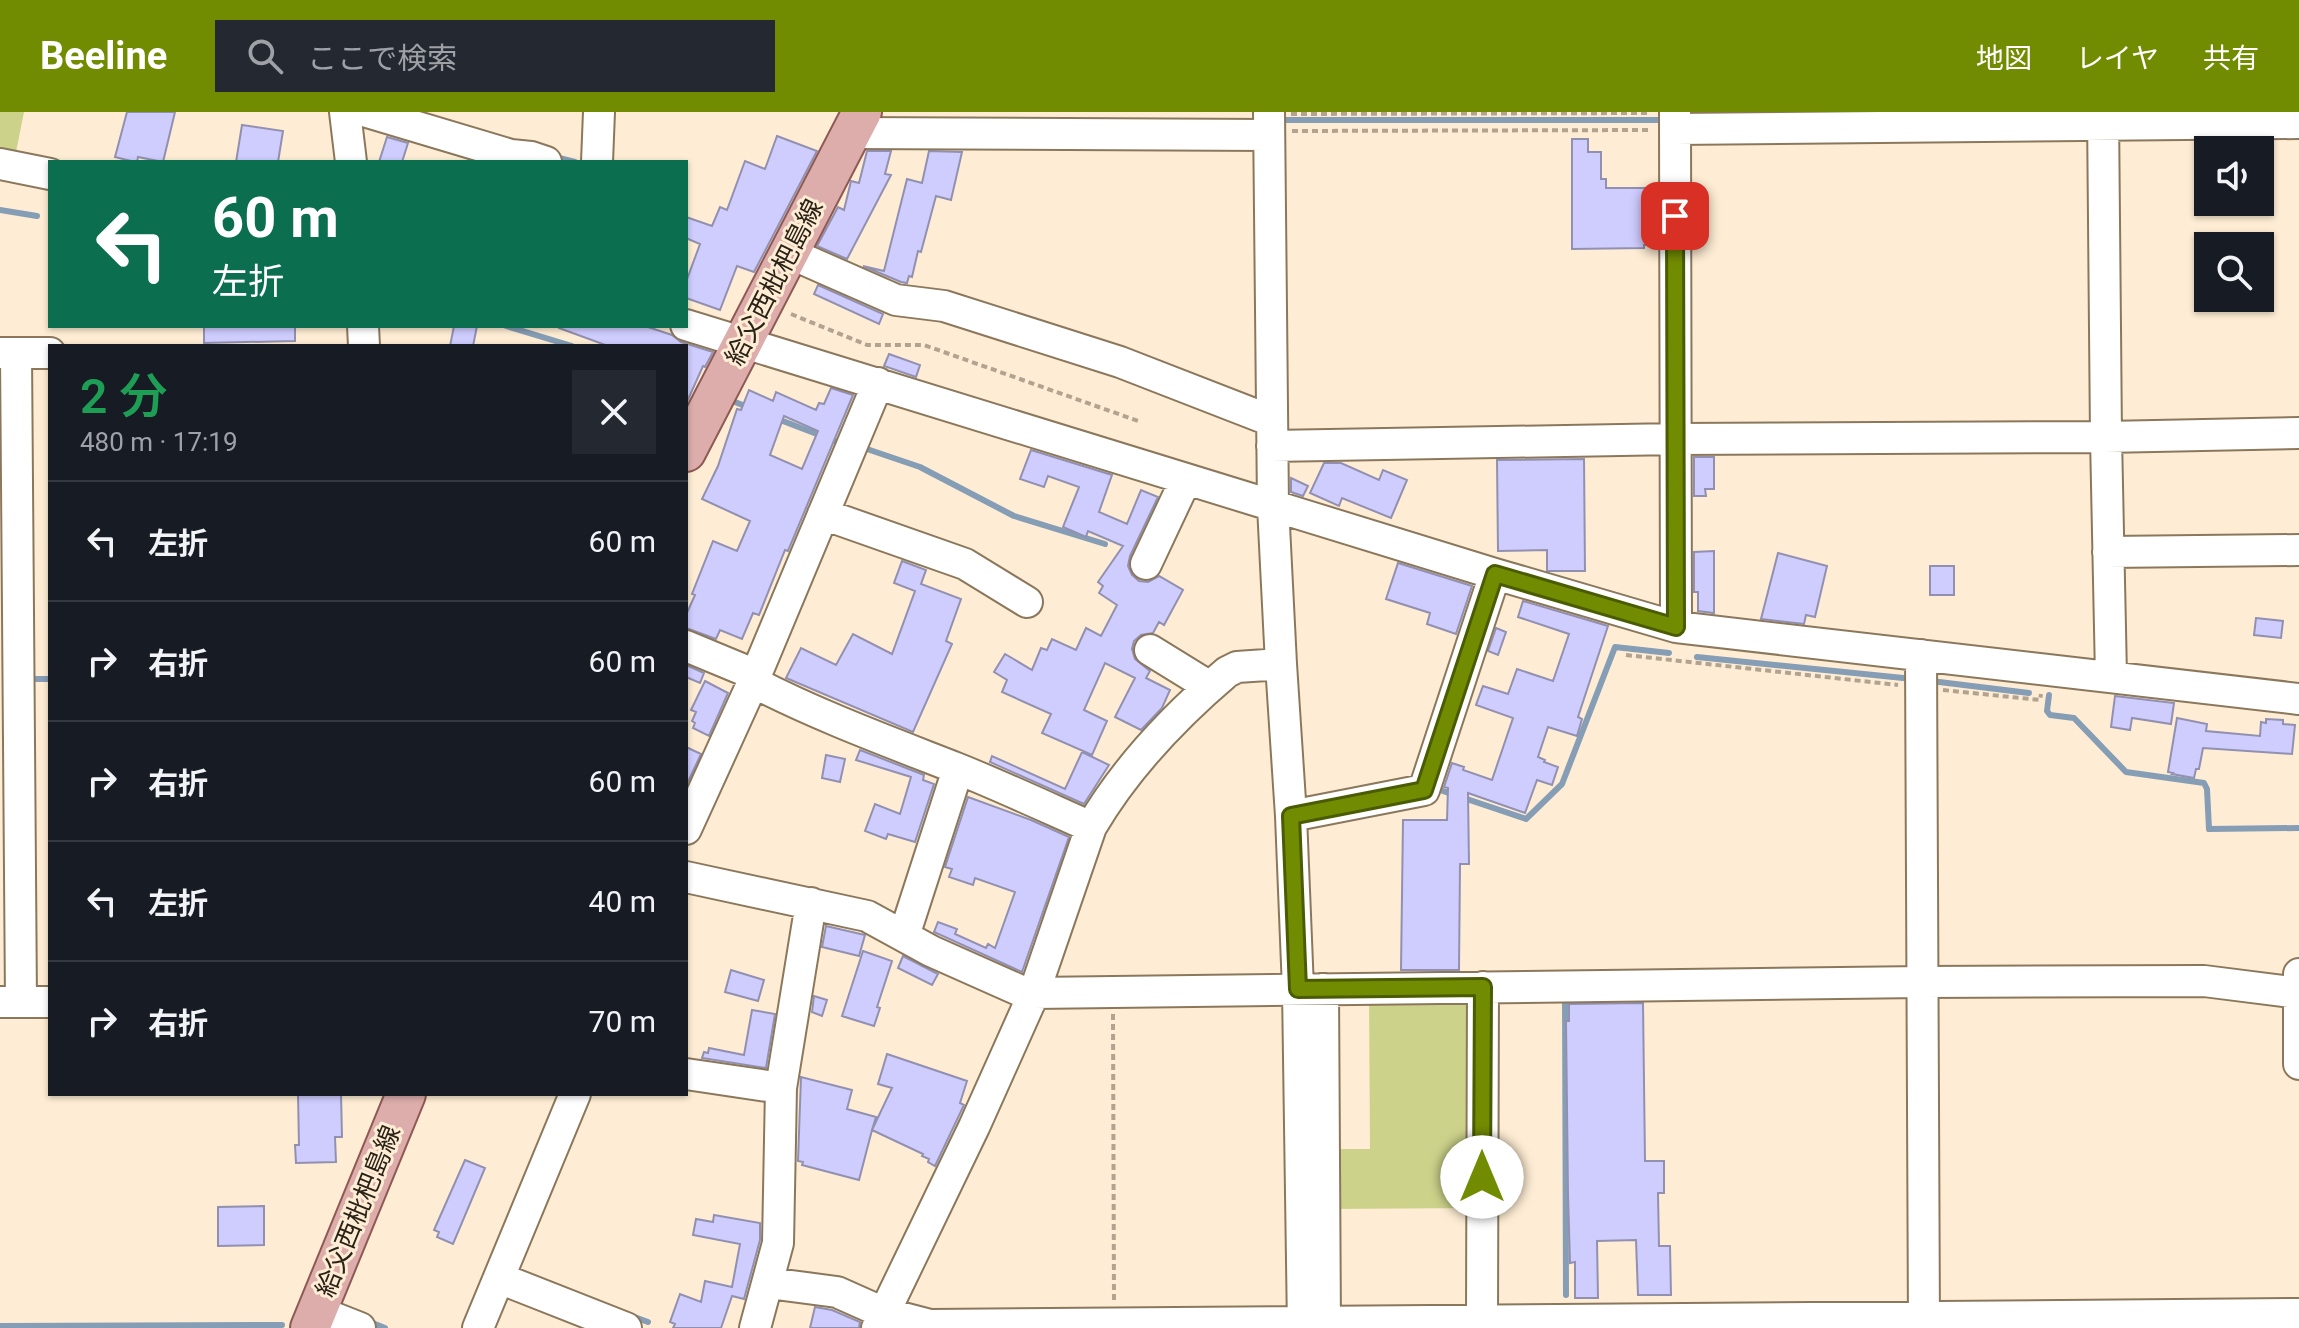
<!DOCTYPE html>
<html lang="ja">
<meta charset="utf-8">
<style>
body{margin:0;font-family:Roboto,"Noto Sans JP",sans-serif;background:#242831;color:#f1f3f6;height:100vh;display:flex;flex-direction:column;font-size:30px;white-space:nowrap}
*{box-sizing:border-box;margin:0}
p{font-size:26px;color:#9ea1a6}
.icon{flex:none;width:44px;height:44px;fill:none;stroke:currentColor;stroke-width:2;stroke-linecap:round;stroke-linejoin:round}
.map{position:relative;flex:1;overflow:hidden}
.panel{position:absolute;left:48px;top:232px;width:640px;height:752px;display:flex;flex-direction:column;background:#171b24;border-radius:0px;box-shadow:0 2px 6px #0004}
.panel>*{flex:none}
.hud{position:absolute;left:48px;top:48px;width:640px;height:168px;border-radius:0px;box-shadow:0 2px 6px #0004;background:#0b6e4f;color:#fff;overflow:hidden}
.buttons{position:absolute;left:2194px;top:24px;display:grid;gap:16px}
.buttons a{display:grid;place-items:center;width:80px;height:80px;border-radius:0px;background:#171b24;box-shadow:0 2px 6px #0004;font-size:40px}
.pin{position:absolute;display:grid;place-items:center;width:68px;height:68px;color:#fff;margin:-34px;border-radius:16px;box-shadow:0 4px 12px #0006}
.me{position:absolute;width:88px;margin:-44px;rotate:0deg;stroke-linejoin:round;filter:drop-shadow(0 0 6px #0008)}
.turn{display:flex;align-items:center;gap:28px;height:168px;padding:0 32px;font-size:36px}
.turn .icon{width:104px;height:104px;stroke-width:2.5}
.turn b{display:block;font-size:56px;line-height:68px}
.round{display:grid;place-items:center;flex:none;width:84px;height:84px;border-radius:0px;background:#242831}
.headline{display:flex;align-items:center;justify-content:space-between;height:136px;padding:0 32px}
h1{font-size:48px;font-weight:600;line-height:60px;color:#1e9e55}
ul{padding:0;list-style:none}
li{display:flex;align-items:center;gap:24px;height:120px;padding:0 32px;border-top:2px solid #363941}
li div{flex:1}
li b{display:block;font-size:30px}
li em{font-style:normal}
header{display:flex;align-items:center;gap:48px;box-sizing:border-box;height:112px;padding:0 40px;background:#728c02;color:#fff}
header strong{font-size:38px}
nav{display:flex;gap:44px;margin-inline-start:auto;font-size:28px}
.search{width:560px;height:72px;background:#242831;display:flex;align-items:center;gap:20px;box-sizing:border-box;padding:0 28px;border-radius:0px;color:#9ea1a6;font-size:30px}
.map>svg:first-child{display:block}
.green{fill:#ccd28a}
.lines{fill:none;stroke-linecap:round;stroke-linejoin:round}
.stream{stroke:#859db5;stroke-width:6}
.building{fill:#cfcdfe;stroke:#9290b0;stroke-width:2;fill-rule:evenodd}
.minor-casing{stroke:#8b785c;stroke-width:34}
.major-casing{stroke:#8f5953;stroke-width:42}
.path{stroke:#b1a390;stroke-width:4;stroke-dasharray:6 4;stroke-linecap:butt}
.minor{stroke:#fff;stroke-width:30}
.major{stroke:#dcadab;stroke-width:38}
.route-casing{stroke:#4a5b01;stroke-width:20}
.route{stroke:#728c02;stroke-width:14}
.labels{text-anchor:middle;dominant-baseline:central;stroke-width:6;stroke-linejoin:round;paint-order:stroke}
.street-label{font-size:26px;fill:#2a2217;stroke:#feedd4}
</style>
<header>
<strong>Beeline</strong>
<div class="search"><svg class="icon" aria-label="search" viewBox="0 0 24 24"><circle cx="10" cy="10" r="6"/><path d="M15 15l6 6"/></svg>ここで検索</div>
<nav><a>地図</a><a>レイヤ</a><a>共有</a></nav>
</header>
<div class="map">
<svg width="2299" height="1216" viewBox="0 0 2299 1216">
<rect width="100%" height="100%" fill="#feedd4"/>
<path class="green" d="M0,0H24L15,45L0,41Z
M1471,881L1478,1096L1329,1097L1328,1037H1370L1369,883Z"/>
<g class="lines">
<path class="stream" d="M1282,8H1666
M555,45L575,50
M0,98L37,104
M506,214L572,234
M735,290L750,296
M775,306L843,332
M861,335L920,355L1014,404L1105,432
M1697,545L1913,567
M26,567H50
M1931,569L2029,581
M2049,583L2047,599L2050,603L2074,606L2126,660L2204,671L2207,677L2209,717L2299,716
M1434,676L1526,707L1562,672L1615,535L1669,541
M1565,884L1566,1183
M629,1203L648,1210
M370,1210L385,1216
M0,1214L282,1213"/>
</g>
<path class="building" d="M127,0H175L163,50L138,45L137,50H135L115,45Z
M242,13L283,19L278,50H236Z
M777,24L817,39L754,160L737,154L720,198L686,186V170L700,132L686,126V105L712,114L720,95L727,98L745,49L765,57Z
M387,25L408,31L402,50H379Z
M1572,27H1588V40H1601V67H1606V76H1657L1656,133H1644V136L1572,137Z
M867,39H891L885,62L891,63L847,147L817,134L838,95L844,98L851,69L859,71Z
M929,39L962,40L951,88L936,84L921,140L918,139L912,165L909,164L907,171L901,170L863,154L884,159L907,67L922,71Z
M818,173L883,202L879,212L814,182Z
M204,214H295V229L204,231Z
M454,214H477L473,234H450Z
M559,214H645L672,223L681,230L713,240L705,255L703,254L686,292V234H608L559,216Z
M889,242L920,253L916,265L884,254Z
M831,276L853,283L788,439L785,438L759,503L753,501L742,527L720,518L716,527L686,516V503L695,483L692,482L713,429L737,439L750,409L702,387L718,354L737,297L741,298L749,278L773,289L776,280L816,298L819,291L824,292ZM784,304L818,319L802,357L770,343Z
M1031,338L1112,363L1099,400L1127,412L1141,378L1158,385L1130,444L1128,454L1132,463L1139,469L1148,470L1159,464L1183,478L1164,513L1159,510L1153,521L1141,523L1134,529L1132,537L1135,547L1150,559L1146,566L1170,578L1162,596L1141,618L1115,605L1135,566L1105,551L1084,598L1107,609L1092,643L1042,621L1051,602L1002,580L1007,568L994,560L1005,542L1032,558L1041,536L1047,538L1052,527L1076,538L1086,516L1101,524L1117,493L1099,481L1103,474L1098,470L1123,434L1088,419L1086,425L1063,415L1079,375L1048,364L1044,375L1020,367Z
M1694,345H1714V377H1705L1706,384H1694Z
M1584,347L1585,459H1547V438L1498,439L1497,348Z
M1324,351H1341L1379,368L1383,358L1407,368L1391,406L1342,386L1339,394L1310,381Z
M1291,366L1308,374L1303,384L1291,380Z
M1714,439V501L1698,499V480H1694V440Z
M1778,441L1827,454L1815,505L1806,503L1804,512L1761,507Z
M902,449L926,458L921,472L961,487L946,529L952,532L913,620L786,566L801,536L836,553L853,522L892,542L915,479L894,471Z
M1398,451L1472,474L1456,522L1427,512L1430,501L1386,487Z
M1930,454H1954V483H1930Z
M1523,489L1608,514L1578,605L1582,607L1577,624L1548,615L1538,645L1545,648L1544,650L1558,655L1552,673L1537,668L1525,701L1468,681L1469,752H1460L1459,858H1401L1403,708H1447L1448,676L1444,675L1452,651L1464,655L1463,658L1492,668L1513,606L1476,593L1483,574L1508,582L1517,557L1553,569L1569,522L1518,505Z
M2256,506L2283,509L2281,526L2254,523Z
M1496,516L1506,520L1498,543L1488,539Z
M686,553L704,561L700,571L686,565Z
M705,569L728,581L709,624L693,616L695,611L692,609L696,600L691,598Z
M2115,584L2174,591L2171,612L2132,606L2130,618L2111,615Z
M2177,606L2207,612L2206,619L2260,624L2261,610L2266,611V607L2283,608V612L2295,613L2292,642L2203,636L2199,657H2196L2194,666L2172,662L2173,661L2168,660Z
M686,635L701,642L686,674Z
M860,638L924,663L923,668L934,672L915,730L888,722L886,727L865,719L875,692L900,702L911,665L856,648Z
M1082,640L1109,653L1084,692L990,650L992,644L1065,677Z
M826,643L845,647L840,670L822,666Z
M968,685L1031,708L1069,725L1022,860L934,820L938,810L957,817L955,822L986,836L988,832L995,836L1015,780L975,766L973,773L949,765L952,757L945,755Z
M826,814L865,823L859,844L822,835Z
M863,839L892,849L877,895L880,896L874,914L842,904Z
M903,844L938,862L932,873L898,856Z
M731,858L764,868L758,889L725,880Z
M814,884L827,888L822,904L812,900Z
M1643,891L1645,1049H1664V1081H1658L1659,1134H1670L1671,1183H1638L1636,1128L1597,1129L1598,1186H1575V1150L1570,1151L1568,1082L1566,909H1569V892Z
M752,898L775,902L766,956L702,946L704,940L708,941L709,936L744,943Z
M887,942L967,969L960,991L964,993L935,1054L928,1050L929,1047L922,1044L923,1042L872,1018L859,1068L802,1053L803,1050L798,1049L801,965L852,978L847,997L876,1005L872,1018L892,976L878,972Z
M298,982H341L342,1025H335L336,1050L296,1051L295,1033H299Z
M465,1048L485,1056L453,1132L437,1125L439,1120L434,1118Z
M264,1094V1133L218,1134V1095Z
M714,1103L760,1111V1128L744,1187L732,1184L721,1216H673L675,1212L670,1210L680,1182L701,1190L705,1169L732,1175L740,1132L693,1123L696,1107L713,1110Z
M815,1195L832,1198L860,1210L859,1216H810Z"/>
<g class="lines">
<g class="minor-casing">
<path id="minor" d="M345,0L351,50
M367,0L511,43L531,45L546,50
M1269,0L1273,394L1281,552L1291,704L1298,877L1303,1216
M1675,0L1676,515
M2103,0L2106,325L2111,564
M1675,17L2299,11
M851,21L1269,23
M597,50L599,0
M0,52L50,62
M789,141L896,188L944,194L1120,250L1272,309
M686,213L1495,462L1676,515L2299,587
M363,214L364,234
M0,241H50
M16,241L21,890
M1272,334L1676,327L2106,325L2299,321
M823,402L965,452L1027,490
M2108,440L2299,438
M1146,452L1186,367
M686,534L756,563
M1150,538L1210,575
M1921,543L1924,1216
M753,570C819,604 887,629 956,656C1001,674 1046,695 1091,715
M1291,704L1424,678L1495,462
M686,717L753,570L878,271
M686,765L867,804L931,839L1021,879L1034,881L1922,870L2204,869L2299,881
M904,824L958,657
M2299,862V952
M1323,877L1325,1216
M2,890H50
M686,962L781,976L778,1131L755,1216
M781,976L811,791
M499,1166L626,1216
M768,1171L837,1180L884,1201L930,1213L2299,1202
M317,1199L360,1216
M1482,1208L1483,875
M478,1216L575,982
M877,1216L974,1015L1034,881L1091,715C1126,655 1174,605 1227,560L1237,555L1281,552"/>
</g>
<g class="major-casing">
<path id="major" d="M686,340L862,0
M310,1216L406,982"/>
</g>
<path class="path" d="M1291,2L1651,1
M1292,19L1651,18
M791,202L867,233H924L1141,310
M1626,543L1898,573
M1943,578L2040,588L2041,582
M1113,902L1114,1190"/>
<use href="#minor" class="minor"/>
<use href="#major" class="major"/>
</g>
<g class="lines">
<g class="route-casing">
<path id="route" d="M1482,1065L1483,875L1298,877L1291,704L1424,678L1495,462L1676,515L1675,104"/>
</g>
<use href="#route" class="route"/>
</g>
<g class="labels">
<g class="street-label">
<text transform="translate(774 170) rotate(-63)">給父西枇杷島線</text>
<text transform="translate(358 1099) rotate(-68)">給父西枇杷島線</text>
</g>
</g>
</svg>
<div class="buttons">
<a><svg class="icon" aria-label="sound" viewBox="0 0 24 24"><path d="M4 9h4l5-4v14l-5-4H4zM17 9q2 3 0 6"/></svg></a>
<a><svg class="icon" aria-label="search" viewBox="0 0 24 24"><circle cx="10" cy="10" r="6"/><path d="M15 15l6 6"/></svg></a>
</div>
<div class="pin" style="left:1675px;top:104px;background:#d93025"><svg class="icon" aria-label="arrive" viewBox="0 0 24 24"><path d="M6 21V4h12l-3 4 3 4H6"/></svg></div>
<svg class="me" style="left:1482px;top:1065px" viewBox="-20 -20 40 40"><circle r="19" fill="#fff"/><path d="M0-13L10 11 0 6-10 11z" fill="#728c02"/></svg>
<div class="hud">
<div class="turn"><svg class="icon" aria-label="left" viewBox="0 0 24 24"><path d="M17 20v-9H6M10 6l-5 5 5 5"/></svg><div><b>60 m</b>左折</div></div>
</div>
<section class="panel">
<div class="headline"><div><h1>2 分</h1><p>480 m · 17:19</p></div><a class="round"><svg class="icon" aria-label="close" viewBox="0 0 24 24"><path d="M6 6l12 12M18 6L6 18"/></svg></a></div>
<ul>
<li><svg class="icon" aria-label="left" viewBox="0 0 24 24"><path d="M17 20v-9H6M10 6l-5 5 5 5"/></svg><div><b>左折</b></div><em>60 m</em></li>
<li><svg class="icon" aria-label="right" viewBox="0 0 24 24"><path d="M7 20v-9h11M14 6l5 5-5 5"/></svg><div><b>右折</b></div><em>60 m</em></li>
<li><svg class="icon" aria-label="right" viewBox="0 0 24 24"><path d="M7 20v-9h11M14 6l5 5-5 5"/></svg><div><b>右折</b></div><em>60 m</em></li>
<li><svg class="icon" aria-label="left" viewBox="0 0 24 24"><path d="M17 20v-9H6M10 6l-5 5 5 5"/></svg><div><b>左折</b></div><em>40 m</em></li>
<li><svg class="icon" aria-label="right" viewBox="0 0 24 24"><path d="M7 20v-9h11M14 6l5 5-5 5"/></svg><div><b>右折</b></div><em>70 m</em></li>
</ul>
</section>
</div>
